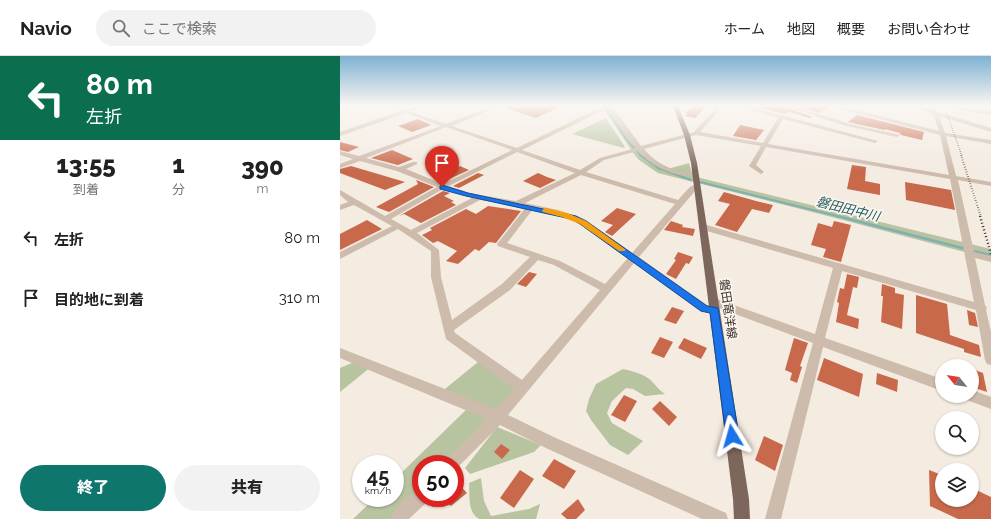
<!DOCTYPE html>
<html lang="ja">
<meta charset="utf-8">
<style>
body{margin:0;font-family:Raleway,"Noto Sans JP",sans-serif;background:#f2f2f2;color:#222;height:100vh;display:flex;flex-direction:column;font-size:15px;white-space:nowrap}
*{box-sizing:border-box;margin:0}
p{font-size:13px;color:#767676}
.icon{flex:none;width:22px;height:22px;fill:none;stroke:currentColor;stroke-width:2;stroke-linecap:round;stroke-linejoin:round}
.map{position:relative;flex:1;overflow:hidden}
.sheet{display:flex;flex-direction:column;background:#fff;width:340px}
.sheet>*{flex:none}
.banner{background:#0b6e4f;color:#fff;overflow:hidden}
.needle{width:26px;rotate:300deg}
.controls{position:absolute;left:595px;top:303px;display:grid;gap:8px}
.controls a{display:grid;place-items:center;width:44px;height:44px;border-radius:50%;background:#fff;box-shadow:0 1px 3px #0004;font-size:20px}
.speed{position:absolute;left:12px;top:399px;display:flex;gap:8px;font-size:20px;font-weight:700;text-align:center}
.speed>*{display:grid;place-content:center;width:52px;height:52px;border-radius:50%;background:#fff;box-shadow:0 1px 3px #0004;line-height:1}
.speed small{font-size:10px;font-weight:400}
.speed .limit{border:6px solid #d22;background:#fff;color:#111}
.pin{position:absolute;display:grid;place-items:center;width:34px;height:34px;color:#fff;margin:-41px -17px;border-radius:50% 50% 50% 0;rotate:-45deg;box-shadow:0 0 4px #0007}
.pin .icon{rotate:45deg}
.me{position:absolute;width:44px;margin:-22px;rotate:352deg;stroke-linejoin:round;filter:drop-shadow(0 0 3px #0008)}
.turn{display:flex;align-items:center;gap:14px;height:84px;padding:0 20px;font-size:18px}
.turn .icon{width:52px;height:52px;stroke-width:2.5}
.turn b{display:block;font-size:28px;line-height:34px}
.eta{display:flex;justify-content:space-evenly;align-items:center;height:68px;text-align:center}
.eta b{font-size:24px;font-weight:800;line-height:28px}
.primary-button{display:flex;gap:8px;margin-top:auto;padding:8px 20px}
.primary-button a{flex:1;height:46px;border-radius:24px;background:#0f766e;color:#fff;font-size:16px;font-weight:800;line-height:46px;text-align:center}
.primary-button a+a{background:#f2f2f2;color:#222}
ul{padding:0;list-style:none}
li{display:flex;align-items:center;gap:12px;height:60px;padding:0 20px}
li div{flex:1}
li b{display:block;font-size:15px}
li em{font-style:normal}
header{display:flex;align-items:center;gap:24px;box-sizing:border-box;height:56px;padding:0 20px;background:#fff;border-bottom:1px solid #e0e0e0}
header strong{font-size:19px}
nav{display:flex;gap:22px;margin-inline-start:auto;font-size:14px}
.search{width:280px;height:36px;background:#f2f2f2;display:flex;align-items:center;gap:10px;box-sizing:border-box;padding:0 14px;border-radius:22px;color:#767676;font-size:15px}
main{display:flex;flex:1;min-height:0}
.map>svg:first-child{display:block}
.green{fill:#b8c4a0}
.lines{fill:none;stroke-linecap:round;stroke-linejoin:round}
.stream-far2{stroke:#7fb0b2;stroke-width:1.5}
.stream-far1{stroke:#7fb0b2;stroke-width:2}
.stream{stroke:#7fb0b2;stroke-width:2.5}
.building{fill:#c8694b}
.minor{fill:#cdbbac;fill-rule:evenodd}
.major{fill:#7d675c;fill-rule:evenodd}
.rail-far2{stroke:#3b302b;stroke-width:1.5;stroke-dasharray:0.5 1.5;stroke-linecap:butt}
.rail-far1{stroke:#3b302b;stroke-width:2;stroke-dasharray:0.5 2;stroke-linecap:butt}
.rail{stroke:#3b302b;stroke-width:2.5;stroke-dasharray:1 2.5;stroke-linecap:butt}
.route{fill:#1a73e8;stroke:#114b97}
.slow{fill:#f59e0b}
.labels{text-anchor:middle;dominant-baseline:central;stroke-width:3.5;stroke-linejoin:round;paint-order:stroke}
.street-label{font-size:12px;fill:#3b302b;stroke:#fbf5ee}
.water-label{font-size:13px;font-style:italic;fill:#1f5a5e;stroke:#fbf5ee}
</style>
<header>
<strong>Navio</strong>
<div class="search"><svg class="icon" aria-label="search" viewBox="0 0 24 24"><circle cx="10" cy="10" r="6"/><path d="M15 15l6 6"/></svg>ここで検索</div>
<nav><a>ホーム</a><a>地図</a><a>概要</a><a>お問い合わせ</a></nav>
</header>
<main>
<section class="sheet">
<div class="banner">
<div class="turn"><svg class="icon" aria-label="left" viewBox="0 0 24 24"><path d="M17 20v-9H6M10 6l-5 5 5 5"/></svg><div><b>80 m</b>左折</div></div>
</div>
<div class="eta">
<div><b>13:55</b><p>到着</p></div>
<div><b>1</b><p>分</p></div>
<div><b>390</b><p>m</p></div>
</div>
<ul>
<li><svg class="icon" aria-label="left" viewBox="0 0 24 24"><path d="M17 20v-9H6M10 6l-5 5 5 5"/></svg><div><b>左折</b></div><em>80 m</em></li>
<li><svg class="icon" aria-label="arrive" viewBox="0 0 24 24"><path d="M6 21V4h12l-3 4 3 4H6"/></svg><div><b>目的地に到着</b></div><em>310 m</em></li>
</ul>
<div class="primary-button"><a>終了</a><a>共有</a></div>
</section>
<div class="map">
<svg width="651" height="463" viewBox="0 0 651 463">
<rect width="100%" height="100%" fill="#f4ebe1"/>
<path class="green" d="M262,50H269L294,89L324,114L349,107L352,118L356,121L651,193V203L488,160L318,117L299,104L294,98Z
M266,62L285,91L284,92L232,78Z
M19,304L32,310L0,336V312Z
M138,306L176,332L105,408H81V432L50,463H13L35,442H55V423L130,350L100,337Z
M283,313C292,315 300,317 308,322C315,327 318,334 325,338L305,340L293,333L286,332L272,345L267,357L272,367L303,385L288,399L270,389L251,364L246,355L249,343L256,328Z
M157,371L201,389L194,396L130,418L125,412Z
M141,422L144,445L151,460L189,453L200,448L196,463H139C127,456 130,439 129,427Z"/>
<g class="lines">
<path class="stream-far2" d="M264,50L286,83L301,100"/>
<path class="stream-far1" d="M300,99L318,112L351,124
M360,126L501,161"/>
<path class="stream" d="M497,160L626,193
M632,195L651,199"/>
</g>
<path class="building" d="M165,50H222L196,62L165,52Z
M353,50H367L355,62L345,60L348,57H345Z
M422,50H443L472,61L470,62L450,56L444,58L421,52Z
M459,50H489V51L479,57Z
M517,59L584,76L582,84L561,79L560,77L545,73V74L508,66Z
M78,63L91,69L72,76L58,70Z
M400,69L424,74L416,84L393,80Z
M0,86L19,91L8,96L0,94Z
M52,94L73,103L58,109L31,102Z
M512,109L526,111L525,125L540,128V139L507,133Z
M11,110L65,126L45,134L0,117V113Z
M120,110L129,114L103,126L93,123Z
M138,117L144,119L119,132L113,130Z
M198,117L207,121L216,124L200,132L183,125Z
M76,124L94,131L49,156L36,151L78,128Z
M565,126L611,134L615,154L566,144Z
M103,135L110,137L104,140L114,145L111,146L116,149L81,167L64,158L59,160Z
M384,136L416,145L433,149L429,157L412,153L397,176L375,169L390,148L378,145Z
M148,150L181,155L156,187L149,186L139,195L135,193L118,208L106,205L117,195L98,185L93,187L82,179L92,174L90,172L126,153L136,158Z
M277,152L296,158L272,180L265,176L273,169L261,165Z
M27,164L42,173L0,194V178Z
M331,165L343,169L342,171L355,173L353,180L324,174Z
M494,165L511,169L501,206L483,201L486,193L471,189L478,167L492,171Z
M338,196L353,201L349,208L346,207L336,223L326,218L336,204L334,203Z
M189,216L197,218L186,231L177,228Z
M507,218L519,221L517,232L513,231L507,259L519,263L518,273L496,266L499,247L497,246L500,232L504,233Z
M542,228L555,232V237L564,239L562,273L541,266L543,240H541Z
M576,239L607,248L610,279L639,289L641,301L624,296V293L576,277Z
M332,251L344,255L336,268L324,264Z
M627,254L635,257L638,271L629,269Z
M320,281L333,286L324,302L311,297Z
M344,282L367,292L361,303L338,292Z
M454,282L468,287L460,310L462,311L457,327L450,324L452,317L445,314Z
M484,302L523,318L519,341L477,324Z
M632,313L643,317L647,336L632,331Z
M537,317L558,324L557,336L536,328Z
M284,339L297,345L285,366L271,359Z
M320,345L337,361L329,370L312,353Z
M424,380L443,389L435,415L415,404Z
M161,388L170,394L162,403L154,396Z
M214,403L236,415L224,433L202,420Z
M180,414L194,423L174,452L160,442Z
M589,414L602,419V444H632V432L651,441V463H618L590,450Z
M115,424L127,437L111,450L100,442H115Z
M238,443L245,454L236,463H227L221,458Z"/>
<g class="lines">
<path class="minor" d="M48,50C54,50 58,52 64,53C70,54 78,50 84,50L71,56L106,68L152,50H160L112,70L177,92L259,52H266V54L262,55L182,94L240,114L260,102L296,92L267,50H272L301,90L354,76L378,50H383L360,76L423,87L438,62L397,50H407L538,85L535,87L443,63L428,88L609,119L600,79L490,50H500L599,75L593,58L570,50H579L592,54L591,50H596L598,56L651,72V76L599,60L605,77L651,84V88L606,80L616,120L651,126V130L618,124L634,196L651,200V206L635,202L645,249L647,252L646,254L651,276V309L647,308L645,304L636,254L502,215L485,282L602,323V335L483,291L441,463H425L473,287L379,252L380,254L379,257L375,258L361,256L294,207L168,359L218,383L386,457L388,463H362L208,393L160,369L115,414V408H105L107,403L147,363L0,302V292L156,353L174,333L106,283L91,221V195L58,173L0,203V196L52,170L14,149L0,154V149L8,146L0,139V134L45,160L97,131L57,115L20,105L0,112V108L13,103L0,99V95L19,100L101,70L66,57L0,80V76L61,55ZM106,71L172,94L103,128L66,113L77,108V106H73L59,111L26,102ZM356,79L421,90L409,110L421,118L424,116L416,109L426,91L610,123L634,246L363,168L360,169L359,171L360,173L493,212L475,278L374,242L370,243L369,246L373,250L367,249L299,201L355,135L360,132V128C350,127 344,138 338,144L246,116L264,104L298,95C313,111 336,123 358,119V117C352,115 345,116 339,115C326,112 313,104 304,93ZM177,96L235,117L176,145L129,137L109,130ZM241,119L335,148L292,197L246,164L218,154L185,147ZM103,133L132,142L71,174L51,163ZM140,144L186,151L157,188L158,190L190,201L162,228L112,264L101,221L99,194L77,177ZM193,153L213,157L240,168L288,202L265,228L220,205L167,187ZM198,204L214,209L260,234L182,324L115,277L114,274L170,234Z
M444,50H453L510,68L560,79L557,81L507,70Z
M619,51L651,55V59L617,54L616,53Z
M632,334L651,341V353L627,344L626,340H632Z
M81,432V442H88L87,446L69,463H50C54,452 70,437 81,432Z"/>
<path class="major" d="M333,50H338L350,79L357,107L409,443L410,463H394L393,443L351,107L344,79Z"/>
<path class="rail-far2" d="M604,50L622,100"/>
<path class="rail-far1" d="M621,99L641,161"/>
<path class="rail" d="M640,160L651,198"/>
</g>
<linearGradient id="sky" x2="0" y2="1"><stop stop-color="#7eb2d2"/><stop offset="0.43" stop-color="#faf6f2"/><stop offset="1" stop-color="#faf6f2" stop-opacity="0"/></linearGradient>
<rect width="651" height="115" fill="url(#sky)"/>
<path class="route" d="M102,129L128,137L236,160L246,165L367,250L378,252L399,380L397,385L392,387L388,385L386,380L370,257L361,255L240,168L231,163L126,140L100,133V130Z"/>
<path class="slow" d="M206,152L227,157L246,165L286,194L284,195H279L240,168L222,161L203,156L202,154Z"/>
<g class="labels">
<g class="street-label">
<text transform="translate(388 253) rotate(82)">磐田竜洋線</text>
</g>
<g class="water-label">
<text transform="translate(508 153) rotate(14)">磐田田中川</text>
</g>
</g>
</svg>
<div class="controls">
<a><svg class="needle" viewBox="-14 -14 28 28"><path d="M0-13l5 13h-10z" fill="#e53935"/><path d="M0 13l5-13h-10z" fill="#767676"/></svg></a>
<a><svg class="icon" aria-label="search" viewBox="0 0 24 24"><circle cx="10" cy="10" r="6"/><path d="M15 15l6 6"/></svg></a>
<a><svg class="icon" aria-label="layers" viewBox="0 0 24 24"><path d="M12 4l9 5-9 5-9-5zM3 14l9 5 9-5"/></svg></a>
</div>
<div class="speed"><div>45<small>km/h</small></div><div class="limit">50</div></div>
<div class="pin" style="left:102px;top:131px;background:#d93025"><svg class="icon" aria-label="arrive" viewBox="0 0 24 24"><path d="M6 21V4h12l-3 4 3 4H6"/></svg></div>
<svg class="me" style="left:392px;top:380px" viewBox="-20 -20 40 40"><path d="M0-17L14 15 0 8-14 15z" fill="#1a73e8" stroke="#fff" stroke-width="4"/></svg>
</div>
</main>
